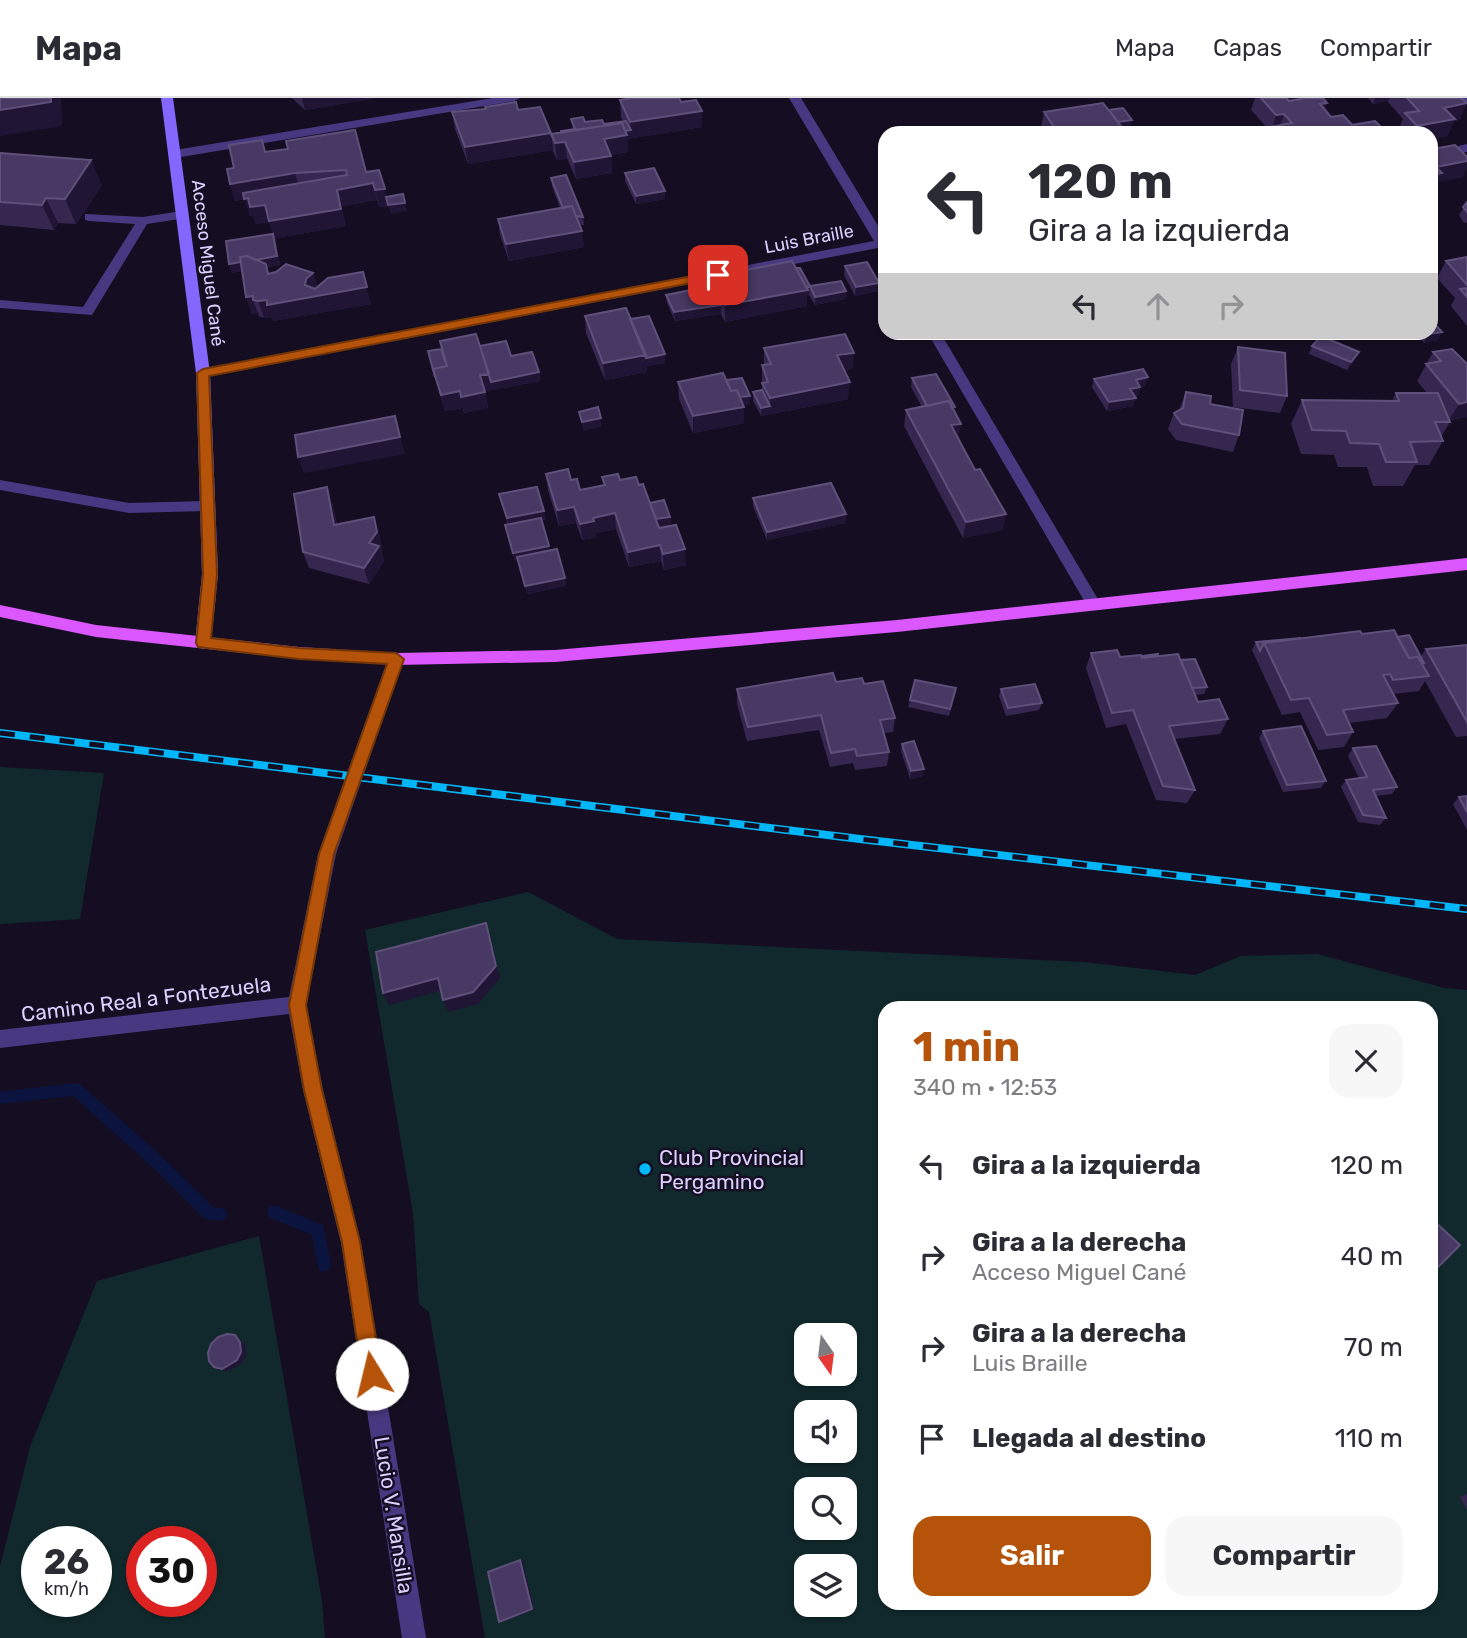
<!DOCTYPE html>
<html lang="es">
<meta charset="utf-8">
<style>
body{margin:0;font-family:Rubik,sans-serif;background:#f7f7f7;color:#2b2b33;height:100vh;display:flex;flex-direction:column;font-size:26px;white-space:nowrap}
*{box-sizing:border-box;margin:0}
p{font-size:23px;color:#7c7c81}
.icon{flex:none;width:38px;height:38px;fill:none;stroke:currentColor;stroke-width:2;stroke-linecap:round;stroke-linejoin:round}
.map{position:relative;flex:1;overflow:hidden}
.sheet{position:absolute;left:878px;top:903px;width:560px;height:609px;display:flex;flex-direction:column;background:#fff;border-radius:21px;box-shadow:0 2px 5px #0004}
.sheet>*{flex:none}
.hud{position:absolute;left:878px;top:28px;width:560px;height:214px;border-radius:21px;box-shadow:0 2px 5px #0004;background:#fff;color:#2b2b33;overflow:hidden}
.needle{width:46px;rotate:166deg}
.tools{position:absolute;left:794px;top:1225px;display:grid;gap:14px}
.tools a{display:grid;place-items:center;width:63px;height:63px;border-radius:14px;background:#fff;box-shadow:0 2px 5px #0004;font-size:35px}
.speed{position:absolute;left:21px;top:1428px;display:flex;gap:14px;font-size:35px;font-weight:700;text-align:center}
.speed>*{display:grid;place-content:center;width:91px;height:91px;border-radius:50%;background:#fff;box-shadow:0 2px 5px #0004;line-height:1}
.speed small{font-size:18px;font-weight:400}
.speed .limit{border:10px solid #d22;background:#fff;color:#111}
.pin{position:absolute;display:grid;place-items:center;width:60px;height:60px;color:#fff;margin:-30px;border-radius:14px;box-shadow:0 4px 10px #0006}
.me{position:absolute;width:77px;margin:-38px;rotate:351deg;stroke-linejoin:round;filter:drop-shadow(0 0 5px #0008)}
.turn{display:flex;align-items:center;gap:24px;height:147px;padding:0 35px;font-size:32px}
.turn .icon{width:91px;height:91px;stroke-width:2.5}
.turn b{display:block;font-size:49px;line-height:60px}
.lanes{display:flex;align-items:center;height:66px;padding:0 35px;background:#0003;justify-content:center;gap:35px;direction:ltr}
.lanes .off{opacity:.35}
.round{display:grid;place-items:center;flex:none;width:74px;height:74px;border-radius:21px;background:#f7f7f7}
.overview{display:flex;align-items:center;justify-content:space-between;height:119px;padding:0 35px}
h1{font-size:42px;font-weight:700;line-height:52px;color:#b45309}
.button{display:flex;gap:14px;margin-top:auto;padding:14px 35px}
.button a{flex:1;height:80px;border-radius:21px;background:#b45309;color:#fff;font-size:28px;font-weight:700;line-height:80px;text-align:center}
.button a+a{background:#f7f7f7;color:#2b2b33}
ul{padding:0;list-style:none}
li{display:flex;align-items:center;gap:21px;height:91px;padding:0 35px}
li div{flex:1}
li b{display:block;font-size:26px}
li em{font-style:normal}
header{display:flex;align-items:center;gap:42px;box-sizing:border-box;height:98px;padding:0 35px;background:#fff;border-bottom:2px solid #e1e1e2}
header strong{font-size:33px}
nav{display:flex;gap:38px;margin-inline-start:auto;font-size:24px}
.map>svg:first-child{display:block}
.green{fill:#11292c;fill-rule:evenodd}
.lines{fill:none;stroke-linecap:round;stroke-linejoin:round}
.stream{fill:#0a143f;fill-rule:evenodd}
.service{fill:#473981;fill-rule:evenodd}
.minor{fill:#473981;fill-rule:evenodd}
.secondary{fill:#8367fe;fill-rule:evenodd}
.primary{fill:#db57fe;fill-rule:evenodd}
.rail-casing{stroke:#01b7f9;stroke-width:8}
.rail{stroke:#150e22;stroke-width:5;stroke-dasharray:15;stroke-linecap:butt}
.wall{fill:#362750}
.shaded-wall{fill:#211536}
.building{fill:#473963;stroke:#5f507b;stroke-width:2}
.route{fill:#b45309;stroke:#753606;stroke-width:2}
.poi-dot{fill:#01b7f9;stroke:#150e22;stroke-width:2.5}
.labels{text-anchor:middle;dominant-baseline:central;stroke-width:5;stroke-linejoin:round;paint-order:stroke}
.far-street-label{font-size:18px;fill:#dccfff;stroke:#150e22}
.street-label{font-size:21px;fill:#dccfff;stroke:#150e22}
.poi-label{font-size:21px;fill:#dccfff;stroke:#150e22;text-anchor:start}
</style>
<header>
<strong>Mapa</strong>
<nav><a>Mapa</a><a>Capas</a><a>Compartir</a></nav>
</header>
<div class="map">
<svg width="1467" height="1540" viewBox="0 0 1467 1540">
<rect width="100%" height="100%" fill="#150e22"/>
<path class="green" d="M0,669L104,675L80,821L0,826Z
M528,794L617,841L1084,864L1195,877L1241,858L1317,856L1445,890L1467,892V1540H485L429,1214L419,1206L413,1115L365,832ZM886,910H1432V1505H886ZM807,1237H845V1276H807ZM807,1314H845V1353H807ZM807,1391H845V1430H807ZM807,1468H845V1507H807Z
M259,1138L322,1503L325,1540H0V1468L30,1349L97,1183ZM37,1444H96V1503H37ZM142,1444H201V1503H142Z"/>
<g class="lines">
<path class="stream" d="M75,985L80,986L157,1054L213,1109L225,1111L227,1116L225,1121L220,1123L205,1121L147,1064L73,998L0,1006V994Z
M274,1107L323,1127L331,1167L329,1172L324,1174L319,1172L312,1137L269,1119L267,1114L269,1109Z"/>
<path class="service" d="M182,113L186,114V120L147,126L92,217L0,210V202L83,209L135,126L89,123L85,122V116L143,119Z
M0,382L129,405L206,403L213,408L206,413L129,415L0,392Z"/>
<path class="minor" d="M493,0H520L514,3L175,60L169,56L175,52Z
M789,0H801L886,141V157L878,150L203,279L196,275L203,271L874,143Z
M1459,0H1467V5Z
M1467,46V54L1432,60V54Z
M927,234H940L1099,503L1102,507L1099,511H1089Z
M396,555L404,561L336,756L306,907L323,992L361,1145L426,1540H402L341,1145L303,992L289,916L0,950V932L289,899L318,756L388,561Z"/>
<path class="secondary" d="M161,0H173L210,275L218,476L211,545L203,551L195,545L202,476L196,275Z"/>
<path class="primary" d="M1467,460V472L897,534L555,564L396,567L299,561L96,539L0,519V507L96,527L299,549L396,555L555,552L897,522Z"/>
<g class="rail-casing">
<path id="rail" d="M0,635L860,741L1467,811"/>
</g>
<use href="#rail" class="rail"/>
</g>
<path class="wall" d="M292,0H376L305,12Z
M1255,0H1323L1327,5L1325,12L1331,19L1352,27L1387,35H1268L1269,32L1251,12Z
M1368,0H1461L1467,5L1459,22L1454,23L1447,38L1432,41V35H1401L1398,32L1403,21L1387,3L1373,6Z
M620,2L681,4L702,13V29L627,41L628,54L611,57L612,75L576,81L567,60L557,62L553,53L551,36L573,31L571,21L585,24L604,26L623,23L621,19Z
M518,12L553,52L468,66L455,31L452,14Z
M1109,12L1130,31H1123V35H1044L1041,30L1044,14Z
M882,47H886V73L880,64Z
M266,54L366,74L389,108L379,109L377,102L341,108L346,128L275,140L280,167L267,169L269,175H313L317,189L371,206L273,223L271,219L264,220L259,218L258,215L252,216L246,199L242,173L232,175L273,136L269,124L256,126L253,117L250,118L245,101L235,103L230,86L234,70Z
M0,55L102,87L76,126L58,125L54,132L0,127Z
M625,75L665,101L636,106L625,83Z
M551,80L583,119L584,127H580L584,149L509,163L500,137L498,121L560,110L552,88Z
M1467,104V125L1463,124L1459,117Z
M1467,159V228L1451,208L1455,200L1437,180L1446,163Z
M845,168L879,185L878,193L855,198L844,177Z
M796,170L810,188L809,197H807V208L725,224L721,216L675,223L667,205L666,197L711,188V179Z
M810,188L846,193L845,201L815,207L809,197Z
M585,218L630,221L665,265L647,268V274L605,282L586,235Z
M1407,234H1442L1437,242L1424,245L1418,237L1411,239Z
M440,243L480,248L511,258L539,274L540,283L492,292L491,289L492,292L485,293L488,310L464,315L463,310L445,313L430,262L443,256Z
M1312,248L1355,262L1347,272L1309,256Z
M1238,249L1287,298L1280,315L1233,309L1231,266Z
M764,250L854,255L852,271L844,273L848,301L761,318L753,303V294L762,293V267H764Z
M1433,254L1467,266V319L1450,322V324L1441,339L1443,343L1429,367H1415L1403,388H1373L1367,369H1338L1334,357L1301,356L1291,326L1302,302L1392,303L1396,295H1427L1417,283Z
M912,280L955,314L961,326L958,340L975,372L1006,416L1002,432L963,440L904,328L906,312L922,309L911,289Z
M1094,281L1145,288L1140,289L1138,298H1135L1133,308L1107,313L1092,289Z
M726,282L750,306L743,307L744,325L693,335L679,301L678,284Z
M1186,294L1210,306L1239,337L1233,354L1176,342L1168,331L1174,315L1179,312Z
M546,376L571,382L580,392L603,387L602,379L639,387L650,405L670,419L671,427L658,429L686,467L664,472L661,463L629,469L616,431L595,435L596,439L582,442L576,425L559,428L548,392Z
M499,396L546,421L541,422L549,452L565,480L566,488L527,496L518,462L515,463L507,435L505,427H508Z
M753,400L846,416L845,425L767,442L753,408Z
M332,405L337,426L379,435L382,450L381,451L384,463L369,486L309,470L303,454Z
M1362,536L1397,539L1421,558L1426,551L1467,547V638L1456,639L1425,583L1419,593L1393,596L1398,605L1387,620L1349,625L1353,634L1344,649L1318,652L1300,614L1282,617L1252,552L1256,544Z
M1091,555L1120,559L1142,560L1143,558H1158L1181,562L1207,589L1204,596L1195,597L1198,604L1228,621L1220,636L1174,641L1195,692L1187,705L1156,702L1126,626L1106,630L1086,570Z
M836,584L864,586L895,620L893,634L884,635L889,654L887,668L855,672L853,665L830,669L819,632L747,643L737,606V591Z
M956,590L949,618L908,609L910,602Z
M1001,591L1042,605L1039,612L1006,618L999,598Z
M1263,633L1326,683L1321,690L1283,694L1259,640Z
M902,646L923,678L910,681L901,653Z
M1353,650L1397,689L1392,696L1375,698L1386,720L1380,727L1358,724L1341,689L1346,682L1359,680L1348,658Z
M1467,698V732L1453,706L1459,699Z
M1467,1396V1412L1460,1399Z"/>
<path class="shaded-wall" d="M51,0H61L62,28L0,38V12Z
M302,0H376L305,12Z
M1281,0H1298L1295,11Z
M1375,0H1390L1388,3L1373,6Z
M1327,5L1321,22L1320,6Z
M1467,5L1459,22L1454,23L1447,38L1432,41V35H1414L1417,28L1444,10Z
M702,13V29L627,41L628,54L605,58L565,44L567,60L557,62L555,45L631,32L630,24Z
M1284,16L1278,33L1272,31L1276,17Z
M1132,22L1130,31L1108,34L1110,25Z
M1124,32L1123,35H1105Z
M1357,32L1356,35H1338Z
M551,35L553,52L468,66L465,49Z
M611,58L612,75L576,81L574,64Z
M91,62L102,87L76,126L65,101Z
M1467,63V70L1462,80L1438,84L1434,92L1432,93V77L1436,69Z
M295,75L300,92H337L373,85L377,102L341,108L346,128L275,140L280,167L267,169L272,182L268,176L267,169L232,175L229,166L274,140L269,124L256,126L253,117L250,118L245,101L235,103L230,86Z
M385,91L389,108L379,109L375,92Z
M665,93V101L636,106V98Z
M46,100L58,125L54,132L42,107Z
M405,105L407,113L391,116L388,107Z
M582,133L584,149L509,163L506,146Z
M363,174L371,206L273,223L271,219L264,220L258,203L267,202L305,187L306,181L313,175L318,192Z
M879,185L878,193L855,198L856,189Z
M810,188L809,197H807V208L725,224V207Z
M846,193L845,201L815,207V199Z
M253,198V202L258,215L252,216L246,199Z
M721,207V216L675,223L674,214Z
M996,234H1011L995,238Z
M1413,234H1420L1418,237L1411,239Z
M1442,234L1437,242L1424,245L1429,236Z
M1359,254L1355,262L1347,272L1351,264Z
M854,255L852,271L836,274L837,257Z
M665,256V265L647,268V274L605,282L603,265L646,257Z
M539,274L540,283L492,292L491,284Z
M489,276L492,292L484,293L480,277Z
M1148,279L1145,288L1133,290L1136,282Z
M850,284L848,301L761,318V310L770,308V300Z
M1140,289L1138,298L1127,299L1130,291Z
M460,293L485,294L488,310L464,315L463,310L445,313L441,297Z
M750,298V306L731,309V301Z
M1136,300L1133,308L1107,313L1109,304Z
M1467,304V319L1449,322L1459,306Z
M744,309V325L693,335V318Z
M395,318L405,356L304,375L298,359Z
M601,320L602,329L583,333L582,324Z
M961,326L958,342L951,327Z
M327,389L332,405L340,443L334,427Z
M574,409L576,425L559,428L557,412Z
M544,413L546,421L509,428L507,420Z
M615,415L616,431L595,435L596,439L582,442L580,426L593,420Z
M846,416L845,425L767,442V434Z
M1006,416L1002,432L963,440L966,424Z
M374,419L379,435L382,450L381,451L384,463L369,486L364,470Z
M670,419L671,427L654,430V422Z
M660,447L661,463L629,469L628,454Z
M549,448L550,456L515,463L513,455Z
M685,451L686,467L664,472L663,456Z
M565,480L566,488L527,496L525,488Z
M924,671L923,678L910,681L911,673Z
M486,825L490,837L500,880L478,906L448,914L443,902Z
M438,880L443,892L389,907L383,895Z
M235,1237L240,1241L245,1247L246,1257L242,1265L227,1274L222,1271Z
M520,1462L523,1463L534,1512L501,1524H499Z"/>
<path class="building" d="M0,0H51V4L0,12Z
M632,0H679L681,4L696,2L702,13L630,24L620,2Z
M1261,0H1286L1289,3L1306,0H1323L1327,5L1320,6L1331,19L1343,17L1357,32L1338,35H1276L1270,29L1292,25L1284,16L1276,17Z
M1407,0H1461L1467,5L1444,10L1455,21L1417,28L1405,15L1419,13Z
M516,4L518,12L540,9L551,35L465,49L452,14L486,11L485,9Z
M1103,5L1124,32L1105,35H1058L1044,14Z
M1123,10L1132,22L1118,24L1109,12Z
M583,19L585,24L602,22L604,26L626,23L631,32L625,33L622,25L561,34V33L575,31L571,21Z
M1375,23L1387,35H1356L1357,32L1352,27Z
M622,25L627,37L604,41L611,58L574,64L565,44L555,45L551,36Z
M1238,29L1244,35H1228L1225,32Z
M355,32L366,74L379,72L385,91L375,92L373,85L337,92L341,111L269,123L265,107L250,109L248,100L244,101L243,95L347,77L346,72L295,75L230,86L227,71L234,70L229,47L262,42L265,54L288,51L286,43Z
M1455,47L1467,59V63L1436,69L1442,75L1432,77V51Z
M0,55L91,62L65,101L46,100L42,107L0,104Z
M654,70L665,93L636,98L625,75Z
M566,77L583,119L576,118L572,108L563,110L551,80Z
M403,96L405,105L388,107L386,99Z
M1467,104V114L1463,109Z
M572,108L582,133L506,146L498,121Z
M273,136L277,158L256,162L247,158L240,159L241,164L229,166L226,143Z
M247,158L266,166L268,176L276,174L286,166L313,175L306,181L305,187L315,191L328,180L363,174L367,189L267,207V202L258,203L253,202V198L246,199L240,159Z
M1467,159V187L1446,163Z
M792,163L808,192L725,207L711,179Z
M867,164L879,185L856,189L845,168Z
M796,170H800L810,188L806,189Z
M841,183L846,193L815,199L810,188Z
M711,188L721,207L674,214L666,197Z
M1467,190V199L1460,191Z
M626,210L646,257L603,265L585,218Z
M649,218L665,256L646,260L630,221Z
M1432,223L1442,234L1429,236L1427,234H1432Z
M476,236L489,276L480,277L485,294L461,299L460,293L441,297L433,271L447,268L440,243Z
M845,236L854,255L837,257L850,284L770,300L762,285L768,284L762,267L771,266L764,250Z
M1321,238L1359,254L1351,264L1312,248Z
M506,243L511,258L532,254L539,274L491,284L480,248Z
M1238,249L1285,255L1287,298L1240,292Z
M441,251L447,268L433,271L435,279L428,253Z
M1452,251L1467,266V304L1459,306L1426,266L1441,263L1433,254Z
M1143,271L1148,279L1136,282L1140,289L1130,291L1136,300L1109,304L1094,281Z
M723,275L731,293L737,292L744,309L693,318L678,284Z
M936,276L955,309L952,310L949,303L927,308L912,280Z
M742,280L750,298L740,299L737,292L731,293L726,282Z
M762,292L770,308L761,310L753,294Z
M1186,294L1211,298L1210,306L1243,312L1239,337L1182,326L1174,315L1183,310Z
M1396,295H1438L1450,324H1435L1443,343L1410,344L1417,364H1386L1379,346L1350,345L1346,333L1312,332L1302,302L1399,303Z
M949,303L961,326L951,327L975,372L980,371L1006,416L966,424L906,312Z
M598,309L601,320L582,324L579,314Z
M395,318L400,339L298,359L295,337Z
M568,371L571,382L577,381L580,392L605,387L602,379L618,376L620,382L636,379L639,387L643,386L659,430L676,427L685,451L663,456L660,447L628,454L615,415L593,420L594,423L580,426L574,409L557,412L546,376Z
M831,385L846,416L767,434L753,400Z
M327,389L334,427L374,419L377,434L369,445L379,448L364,470L303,454L294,396Z
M537,389L544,413L507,420L499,396Z
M664,402L670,419L656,421L650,405Z
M541,420L549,448L513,455L505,427Z
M557,451L565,480L525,488L517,459Z
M1394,532L1409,560L1418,559L1429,578L1393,582L1390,576L1383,577L1398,605L1343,612L1353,634L1327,637L1309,600L1291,602L1264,545L1360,533L1362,536Z
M1409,537L1424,565H1422L1418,559L1409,560L1397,539Z
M1301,540L1264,545L1260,553L1256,544Z
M1467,547V624L1426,551Z
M1117,552L1120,559L1141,557L1142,560L1178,556L1198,604L1219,601L1228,621L1169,628L1195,692L1163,688L1133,612L1112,615L1091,555Z
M1158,556V558L1144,559L1143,558Z
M1195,561L1207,589L1192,590L1181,562Z
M833,575L836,584L862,580L864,586L883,583L895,620L880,622L889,654L857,658L855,651L831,655L821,617L748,629L737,591Z
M915,582L956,590L950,611L910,602Z
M1035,586L1042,605L1008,610L1001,591Z
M1301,628L1326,683L1287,687L1263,633Z
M914,643L924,671L911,673L902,646Z
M1376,648L1397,689L1373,692L1386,720L1363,717L1346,682L1367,679L1353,650Z
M1467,698V714L1459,699Z
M486,825L496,868L473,894L443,902L438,880L383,895L376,854Z
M1432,1121L1460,1147L1435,1172L1432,1169Z
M227,1236L235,1237L240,1244L241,1254L237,1262L222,1271L214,1269L209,1263L208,1255L211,1246L218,1239Z
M520,1462L532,1511L499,1524L488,1474Z"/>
<path class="route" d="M718,173L724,177L722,179L209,278L217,476L211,540L299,550L396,555L404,561L334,756L306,907L322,992L360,1144L382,1276L379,1283L372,1286L365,1283L362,1276L342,1144L304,992L289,907L319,756L387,566L299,561L198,549L196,545L203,476L197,275L203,271Z"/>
<circle class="poi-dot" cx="645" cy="1071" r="7"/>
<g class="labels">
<g class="far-street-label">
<text transform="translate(809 141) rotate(-11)">Luis Braille</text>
<text transform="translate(208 165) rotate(83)">Acceso Miguel Cané</text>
</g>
<g class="street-label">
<text transform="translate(146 901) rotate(-7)">Camino Real a Fontezuela</text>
<text transform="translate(394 1417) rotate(81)">Lucio V. Mansilla</text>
</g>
<g class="poi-label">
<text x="659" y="1059">Club Provincial<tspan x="659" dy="24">Pergamino</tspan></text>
</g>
</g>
</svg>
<div class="tools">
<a><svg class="needle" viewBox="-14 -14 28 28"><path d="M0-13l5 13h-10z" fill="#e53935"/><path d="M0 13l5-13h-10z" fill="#7c7c81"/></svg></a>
<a><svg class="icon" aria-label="sound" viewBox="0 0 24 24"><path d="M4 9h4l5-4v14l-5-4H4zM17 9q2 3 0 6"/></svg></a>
<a><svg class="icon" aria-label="search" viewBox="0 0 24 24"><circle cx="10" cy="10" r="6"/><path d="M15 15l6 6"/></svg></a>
<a><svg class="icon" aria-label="layers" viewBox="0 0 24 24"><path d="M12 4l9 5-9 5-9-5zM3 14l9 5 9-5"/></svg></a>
</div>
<div class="speed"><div>26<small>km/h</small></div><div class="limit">30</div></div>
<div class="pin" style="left:718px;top:177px;background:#d93025"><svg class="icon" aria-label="arrive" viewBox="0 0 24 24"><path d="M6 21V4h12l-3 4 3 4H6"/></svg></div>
<svg class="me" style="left:372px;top:1276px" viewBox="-20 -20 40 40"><circle r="19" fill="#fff"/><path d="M0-13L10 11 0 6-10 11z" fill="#b45309"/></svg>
<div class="hud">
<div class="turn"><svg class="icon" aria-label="left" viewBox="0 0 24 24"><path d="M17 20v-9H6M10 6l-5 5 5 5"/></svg><div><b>120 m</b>Gira a la izquierda</div></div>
<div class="lanes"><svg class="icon" aria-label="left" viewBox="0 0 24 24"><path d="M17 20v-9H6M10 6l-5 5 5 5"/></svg><svg class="icon off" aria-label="ahead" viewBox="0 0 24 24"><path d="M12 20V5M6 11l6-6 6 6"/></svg><svg class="icon off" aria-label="right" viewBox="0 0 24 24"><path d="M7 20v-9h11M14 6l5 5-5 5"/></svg></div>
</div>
<section class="sheet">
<div class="overview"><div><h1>1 min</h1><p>340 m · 12:53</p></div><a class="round"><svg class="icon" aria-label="close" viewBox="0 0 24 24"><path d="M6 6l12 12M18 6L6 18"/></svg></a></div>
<ul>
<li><svg class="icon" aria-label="left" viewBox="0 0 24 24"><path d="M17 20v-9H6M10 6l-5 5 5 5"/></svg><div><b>Gira a la izquierda</b></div><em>120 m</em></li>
<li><svg class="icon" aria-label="right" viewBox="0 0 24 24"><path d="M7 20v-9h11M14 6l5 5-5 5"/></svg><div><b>Gira a la derecha</b><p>Acceso Miguel Cané</p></div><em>40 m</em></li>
<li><svg class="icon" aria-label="right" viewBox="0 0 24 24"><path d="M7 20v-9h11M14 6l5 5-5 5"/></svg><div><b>Gira a la derecha</b><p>Luis Braille</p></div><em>70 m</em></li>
<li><svg class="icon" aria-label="arrive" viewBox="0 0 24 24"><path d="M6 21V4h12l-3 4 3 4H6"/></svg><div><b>Llegada al destino</b></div><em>110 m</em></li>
</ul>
<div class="button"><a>Salir</a><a>Compartir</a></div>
</section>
</div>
